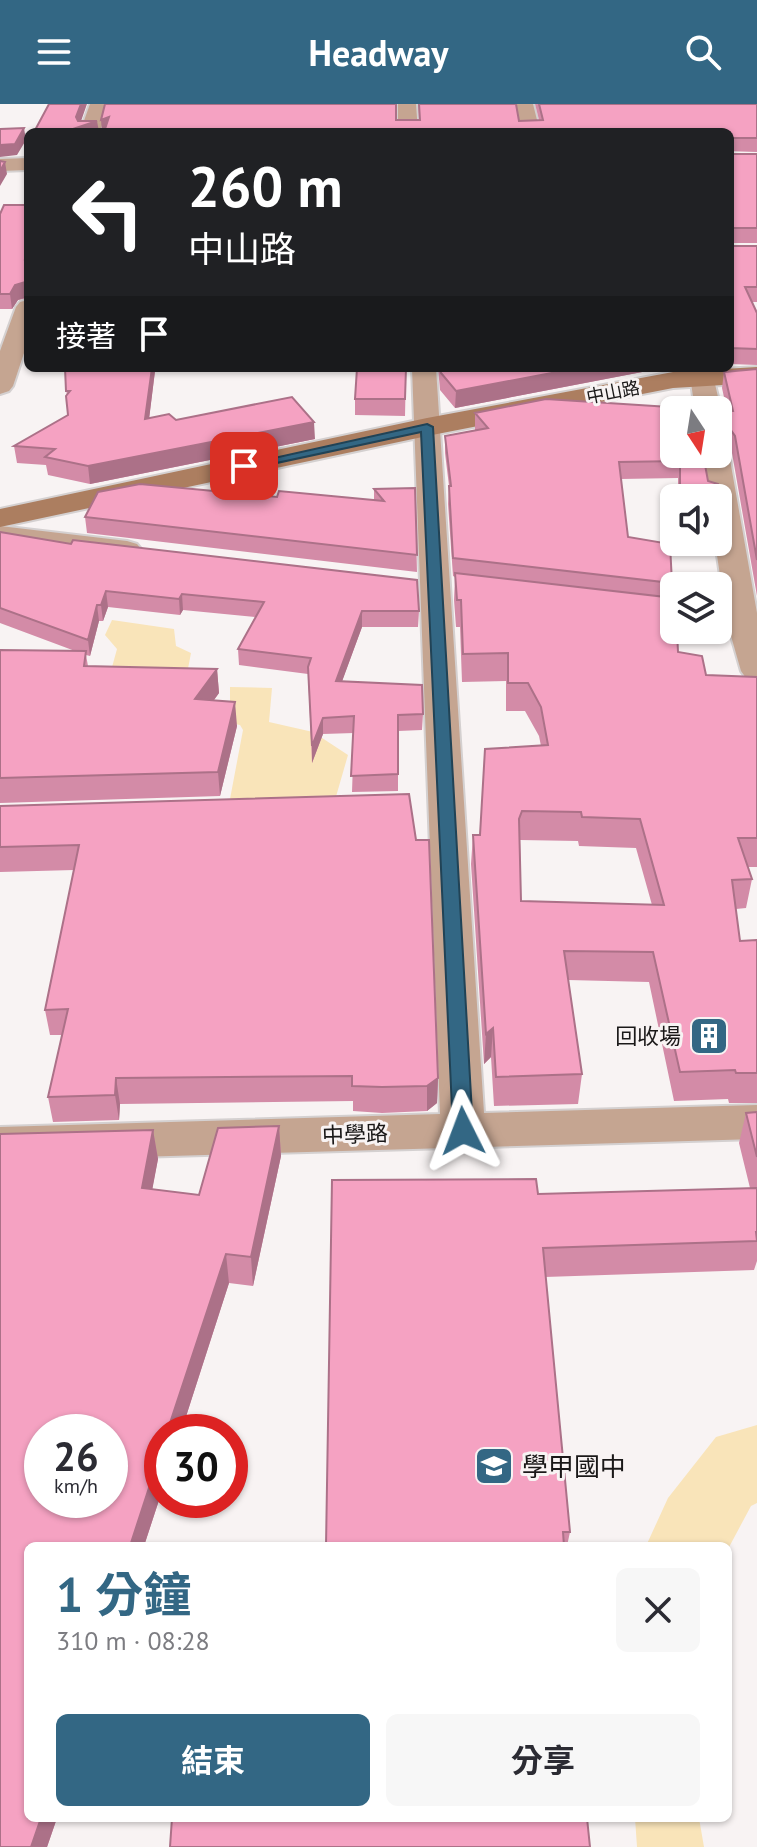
<!DOCTYPE html>
<html lang="zh-TW">
<meta charset="utf-8">
<style>
body{margin:0;font-family:"PT Sans","Noto Sans TC",sans-serif;background:#f7f7f7;color:#2b2b33;height:100vh;display:flex;flex-direction:column;font-size:30px;white-space:nowrap}
*{box-sizing:border-box;margin:0}
p{font-size:26px;color:#7c7c81}
.icon{flex:none;width:44px;height:44px;fill:none;stroke:currentColor;stroke-width:2;stroke-linecap:round;stroke-linejoin:round}
.map{position:relative;flex:1;overflow:hidden}
.sheet{position:absolute;left:24px;top:1438px;width:708px;height:280px;display:flex;flex-direction:column;background:#fff;border-radius:12px;box-shadow:0 2px 6px #0004}
.sheet>*{flex:none}
.banner{position:absolute;left:24px;top:24px;width:710px;height:244px;border-radius:12px;box-shadow:0 2px 6px #0004;background:#202124;color:#fff;overflow:hidden}
.needle{width:52px;rotate:168deg}
.fabs{position:absolute;left:660px;top:292px;display:grid;gap:16px}
.fabs a{display:grid;place-items:center;width:72px;height:72px;border-radius:12px;background:#fff;box-shadow:0 2px 6px #0004;font-size:40px}
.speed{position:absolute;left:24px;top:1310px;display:flex;gap:16px;font-size:40px;font-weight:700;text-align:center}
.speed>*{display:grid;place-content:center;width:104px;height:104px;border-radius:50%;background:#fff;box-shadow:0 2px 6px #0004;line-height:1}
.speed small{font-size:20px;font-weight:400}
.speed .limit{border:12px solid #d22;background:#fff;color:#111}
.pin{position:absolute;display:grid;place-items:center;width:68px;height:68px;color:#fff;margin:-34px;border-radius:16px;box-shadow:0 4px 12px #0006}
.me{position:absolute;width:88px;margin:-44px;rotate:357deg;stroke-linejoin:round;filter:drop-shadow(0 0 6px #0008)}
.turn{display:flex;align-items:center;gap:28px;height:168px;padding:0 32px;font-size:36px}
.turn .icon{width:104px;height:104px;stroke-width:2.5}
.turn b{display:block;font-size:56px;line-height:68px}
.then{display:flex;align-items:center;height:76px;padding:0 32px;background:#0003;gap:16px;font-size:30px}
.round{display:grid;place-items:center;flex:none;width:84px;height:84px;border-radius:12px;background:#f7f7f7}
.head{display:flex;align-items:center;justify-content:space-between;height:136px;padding:0 32px}
h1{font-size:48px;font-weight:700;line-height:60px;color:#336784}
.primary-button{display:flex;gap:16px;margin-top:auto;padding:16px 32px}
.primary-button a{flex:1;height:92px;border-radius:12px;background:#336784;color:#fff;font-size:32px;font-weight:700;line-height:92px;text-align:center}
.primary-button a+a{background:#f7f7f7;color:#2b2b33}
header{display:flex;justify-content:space-between;align-items:center;height:104px;padding:0 32px;background:#336784;color:#fff;font-size:36px;font-weight:700}
.map>svg:first-child{display:block}
.green{fill:#f9e4b9}
.lines{fill:none;stroke-linecap:round;stroke-linejoin:round}
.minor-casing{stroke:#d4d0d0;stroke-width:4}
.secondary-casing{stroke:#d4d0d0;stroke-width:4}
.minor{fill:#c5a591;fill-rule:evenodd}
.secondary{fill:#ac7e60;fill-rule:evenodd}
.wall{fill:#d38ba7;fill-rule:evenodd}
.shaded-wall{fill:#ac7188}
.building{fill:#f5a2c2;stroke:#ac7188;stroke-width:2;fill-rule:evenodd}
.route{fill:#336784;stroke:#214356;stroke-width:2}
.labels{text-anchor:middle;dominant-baseline:central;stroke-width:6;stroke-linejoin:round;paint-order:stroke}
.far-street-label{font-size:18px;fill:#1a1818;stroke:#f8f3f3}
.poi-label{font-size:22px;fill:#1a1818;stroke:#f8f3f3;text-anchor:end}
.street-label{font-size:22px;fill:#1a1818;stroke:#f8f3f3}
.near-poi-label{font-size:26px;fill:#1a1818;stroke:#f8f3f3;text-anchor:start}
</style>
<header><svg class="icon" aria-label="menu" viewBox="0 0 24 24"><path d="M4 6h16M4 12h16M4 18h16"/></svg>Headway<svg class="icon" aria-label="search" viewBox="0 0 24 24"><circle cx="10" cy="10" r="6"/><path d="M15 15l6 6"/></svg></header>
<div class="map">
<svg width="757" height="1743" viewBox="0 0 757 1743">
<rect width="100%" height="100%" fill="#f8f3f3"/>
<path class="green" d="M112,516L174,525L176,542L191,549L186,575L106,585L117,545L105,531Z
M230,583L272,584L269,618L313,628L348,651L335,696L230,695L243,626L240,621L230,619Z
M757,1321V1399L751,1402L728,1445V1442H646L668,1394L716,1333Z
M635,1714H699L704,1743H637Z"/>
<g class="lines">
<g class="minor-casing">
<path id="minor" d="M90,0H108L100,28H80Z
M398,0H416L418,28H398Z
M515,0H533L540,28H520Z
M28,54V66L0,67V55Z
M28,196V237L13,282L9,287L0,290V247L16,203L20,198Z
M412,264H436L484,1009L757,1001V1035L0,1057V1023L440,1010Z
M703,264L712,267L721,306L718,310V306H695L690,272L694,267Z
M718,343L725,344L729,350L757,509V577L746,574L741,567L727,518L715,438H718V394H708L701,350H718Z
M0,422L127,437L137,440L142,446L137,452L127,455L0,440Z"/>
</g>
<g class="secondary-casing">
<path id="secondary" d="M757,263V279L673,284L427,332L0,423V405L427,314L673,268Z"/>
</g>
<use href="#minor" class="minor"/>
<use href="#secondary" class="secondary"/>
</g>
<path class="wall" d="M418,0H516L519,17L539,16L535,0H757V48L102,28L419,16Z
M730,50H757V139H730V142H757V198H752L757,209V261L730,260Z
M28,101V194L18,196L12,205H0V110Z
M65,264H161V266L155,267L149,314L176,316L315,335L90,380L48,371L46,361L17,359L14,342L68,311Z
M406,264L405,312L355,311V295Z
M438,264H663L455,304L440,286Z
M757,265V492L732,349L728,342L718,341V306L727,307L722,284L724,268Z
M674,306L708,377L718,385L716,394H678V374L621,375L628,433L672,479L671,494L678,548L706,571L757,573V763H747L752,775L746,804L736,805L740,837L757,836V999H729L728,995L674,997L649,878L568,876L582,970L578,1000L494,1002L491,953L484,960L471,760L473,731H480L541,642L539,632L525,607H506V577L462,578L460,523H456L454,496L455,473L453,472L448,400L449,382L445,349V332L475,327V309ZM520,736L578,737L579,742L636,744L652,801L521,797Z
M415,384L417,468L87,429L85,413L277,393L374,396V385Z
M0,428L419,507L418,523H362L342,577L423,610L422,626L398,627V687L352,688L354,629L323,630L312,659L308,570L239,561L238,545L255,513L183,506L180,511L108,503L103,517H99L90,552L86,551L88,562L217,565L219,589L214,596L237,622L220,692L0,699V546L75,547L0,519Z
M409,690L438,974L437,999L427,1007L382,1009L353,1007V997L120,1000L119,1016L53,1018L48,993L62,931H50L45,906L74,766L0,768V702Z
M757,1008V1157L754,1166L545,1173L570,1428L567,1442H326L538,1090L750,1084L739,1039L746,1009Z
M279,1022L281,1052L253,1182L229,1179L181,1328H162V1387L144,1442H28V1714H57L47,1743H0V1030L153,1026L158,1055L152,1085L199,1091L218,1024ZM42,1328H110V1396H42Z"/>
<path class="shaded-wall" d="M81,0H87L79,23L97,17L99,28H64L76,13Z
M109,13L108,28H102L101,16Z
M24,24L26,36L17,51L0,53V41Z
M5,58L7,70L0,82V67Z
M25,178L27,193L18,196L12,205L10,190L15,181Z
M152,264H155V267L147,332L145,315Z
M578,264H663L455,304L456,287Z
M314,318L315,335L90,380L88,362Z
M106,487L108,503L103,517L101,501Z
M182,490L183,506L180,511L179,495Z
M97,501L99,517L90,552L88,536Z
M362,507V523L336,594V577Z
M217,565L219,589L197,619L195,595Z
M235,598L237,622L220,692L218,668Z
M323,614V630L312,659V642Z
M493,924L491,953L484,960L486,930Z
M116,974L120,1000L119,1016L115,991Z
M438,974L437,999L427,1007V982Z
M279,1022L281,1052L253,1182L251,1153Z
M153,1026L158,1055L147,1114L142,1084Z
M226,1150L229,1179L181,1328H167Z
M162,1344V1387L144,1442H130Z
M41,1714H57L47,1743H31Z"/>
<path class="building" d="M49,0H81L76,13L78,17H97L64,28H34Z
M105,0H396V16H420L419,0H516L519,17L543,16L539,0H757V34H730V28H104L109,13L101,16Z
M24,24L15,40L0,41V25Z
M730,50H757V124H730Z
M0,57L5,58L0,67Z
M4,101H28V136L25,155L28,154V180L25,178L15,181L10,190H0V110Z
M730,124V142H757V183H745L757,209V245L730,244Z
M65,264H152L145,315L169,310L176,316L292,293L314,318L88,362L45,353L55,345L14,342L68,311L66,292L70,287H66Z
M357,264H406L405,295H355Z
M440,264H578L456,287L441,269Z
M757,265V456L735,332L730,325L721,323L718,329V306L733,307L724,268Z
M546,295L716,306H674V350H703L708,377L718,380V385L680,383V357L619,358L628,433L670,440L672,479L453,454L449,382H451L445,332L488,324L475,309Z
M140,380L277,393L279,387L384,397L374,385L415,384L417,451L85,413L98,388Z
M0,428L71,440L73,436L417,476L419,507H362L336,577L422,581L423,610L398,611V670L351,672L354,612L323,614L312,642L308,563L311,554L238,545L264,498L182,490L179,495L106,487L101,501H97L88,536L0,504Z
M455,469L674,494V526H677L678,548L702,552L706,571L757,573V734H738L752,775L732,776L740,837L757,836V969H736L735,966L680,968L653,848L564,847L582,970L496,973L493,924L486,930L473,731H480L485,645L548,641L541,603L528,579H508V549L463,550L461,496H457ZM522,707L581,708L582,713L640,715L664,801L521,797L519,715Z
M0,546L86,547L84,562L217,565L195,595L235,598L218,668L0,674Z
M409,690L416,736H429L438,974L427,982L382,983L352,982V972L116,974L115,991L48,993L68,905L45,906L79,741L0,743V702Z
M757,1008V1053L746,1009Z
M279,1022L251,1153L226,1150L167,1328H162V1344L130,1442H28V1714H41L31,1743H0V1030L153,1026L142,1084L199,1091L218,1024ZM42,1328H110V1396H42Z
M536,1075L538,1090L757,1084V1128H756L757,1137L543,1144L570,1428H563L564,1442H326L332,1076Z
M172,1714H587L590,1743H170Z"/>
<path class="route" d="M427,320L433,323L473,1027L470,1032H456L453,1027L421,328L244,366L238,362Z"/>
<defs>
<g id="building-square" transform="scale(2)"><rect x="-9" y="-9" width="18" height="18" rx="4" fill="#336784" stroke="#f8f3f3"/><path d="M-4-6H4V6H1V3H-1V6H-4ZM-2.5-4.3h1.7v1.8h-1.7ZM.8-4.3h1.7v1.8H.8ZM-2.5-1h1.7V.8h-1.7ZM.8-1h1.7V.8H.8Z" fill="#fff"/></g>
<g id="school-square" transform="scale(2)"><rect x="-9" y="-9" width="18" height="18" rx="4" fill="#336784" stroke="#f8f3f3"/><path d="M0-5L7-2L0 1L-7-2ZM-4 1L0 2.5L4 1V4Q0 6-4 4Z" fill="#fff"/></g>
</defs>
<g fill-rule="evenodd">
<use href="#building-square" x="709" y="932"/>
<use href="#school-square" x="494" y="1362"/>
</g>
<g class="labels">
<g class="far-street-label">
<text transform="translate(613 288) rotate(-11)">中山路</text>
</g>
<g class="poi-label">
<text x="681" y="932">回收場</text>
</g>
<g class="street-label">
<text transform="translate(355 1030) rotate(-2)">中學路</text>
</g>
<g class="near-poi-label">
<text x="522" y="1362">學甲國中</text>
</g>
</g>
</svg>
<div class="fabs">
<a><svg class="needle" viewBox="-14 -14 28 28"><path d="M0-13l5 13h-10z" fill="#e53935"/><path d="M0 13l5-13h-10z" fill="#7c7c81"/></svg></a>
<a><svg class="icon" aria-label="sound" viewBox="0 0 24 24"><path d="M4 9h4l5-4v14l-5-4H4zM17 9q2 3 0 6"/></svg></a>
<a><svg class="icon" aria-label="layers" viewBox="0 0 24 24"><path d="M12 4l9 5-9 5-9-5zM3 14l9 5 9-5"/></svg></a>
</div>
<div class="speed"><div>26<small>km/h</small></div><div class="limit">30</div></div>
<div class="pin" style="left:244px;top:362px;background:#d93025"><svg class="icon" aria-label="arrive" viewBox="0 0 24 24"><path d="M6 21V4h12l-3 4 3 4H6"/></svg></div>
<svg class="me" style="left:463px;top:1027px" viewBox="-20 -20 40 40"><path d="M0-17L14 15 0 8-14 15z" fill="#336784" stroke="#fff" stroke-width="4"/></svg>
<div class="banner">
<div class="turn"><svg class="icon" aria-label="left" viewBox="0 0 24 24"><path d="M17 20v-9H6M10 6l-5 5 5 5"/></svg><div><b>260 m</b>中山路</div></div>
<div class="then">接著<svg class="icon" aria-label="arrive" viewBox="0 0 24 24"><path d="M6 21V4h12l-3 4 3 4H6"/></svg></div>
</div>
<section class="sheet">
<div class="head"><div><h1>1 分鐘</h1><p>310 m · 08:28</p></div><a class="round"><svg class="icon" aria-label="close" viewBox="0 0 24 24"><path d="M6 6l12 12M18 6L6 18"/></svg></a></div>
<div class="primary-button"><a>結束</a><a>分享</a></div>
</section>
</div>
